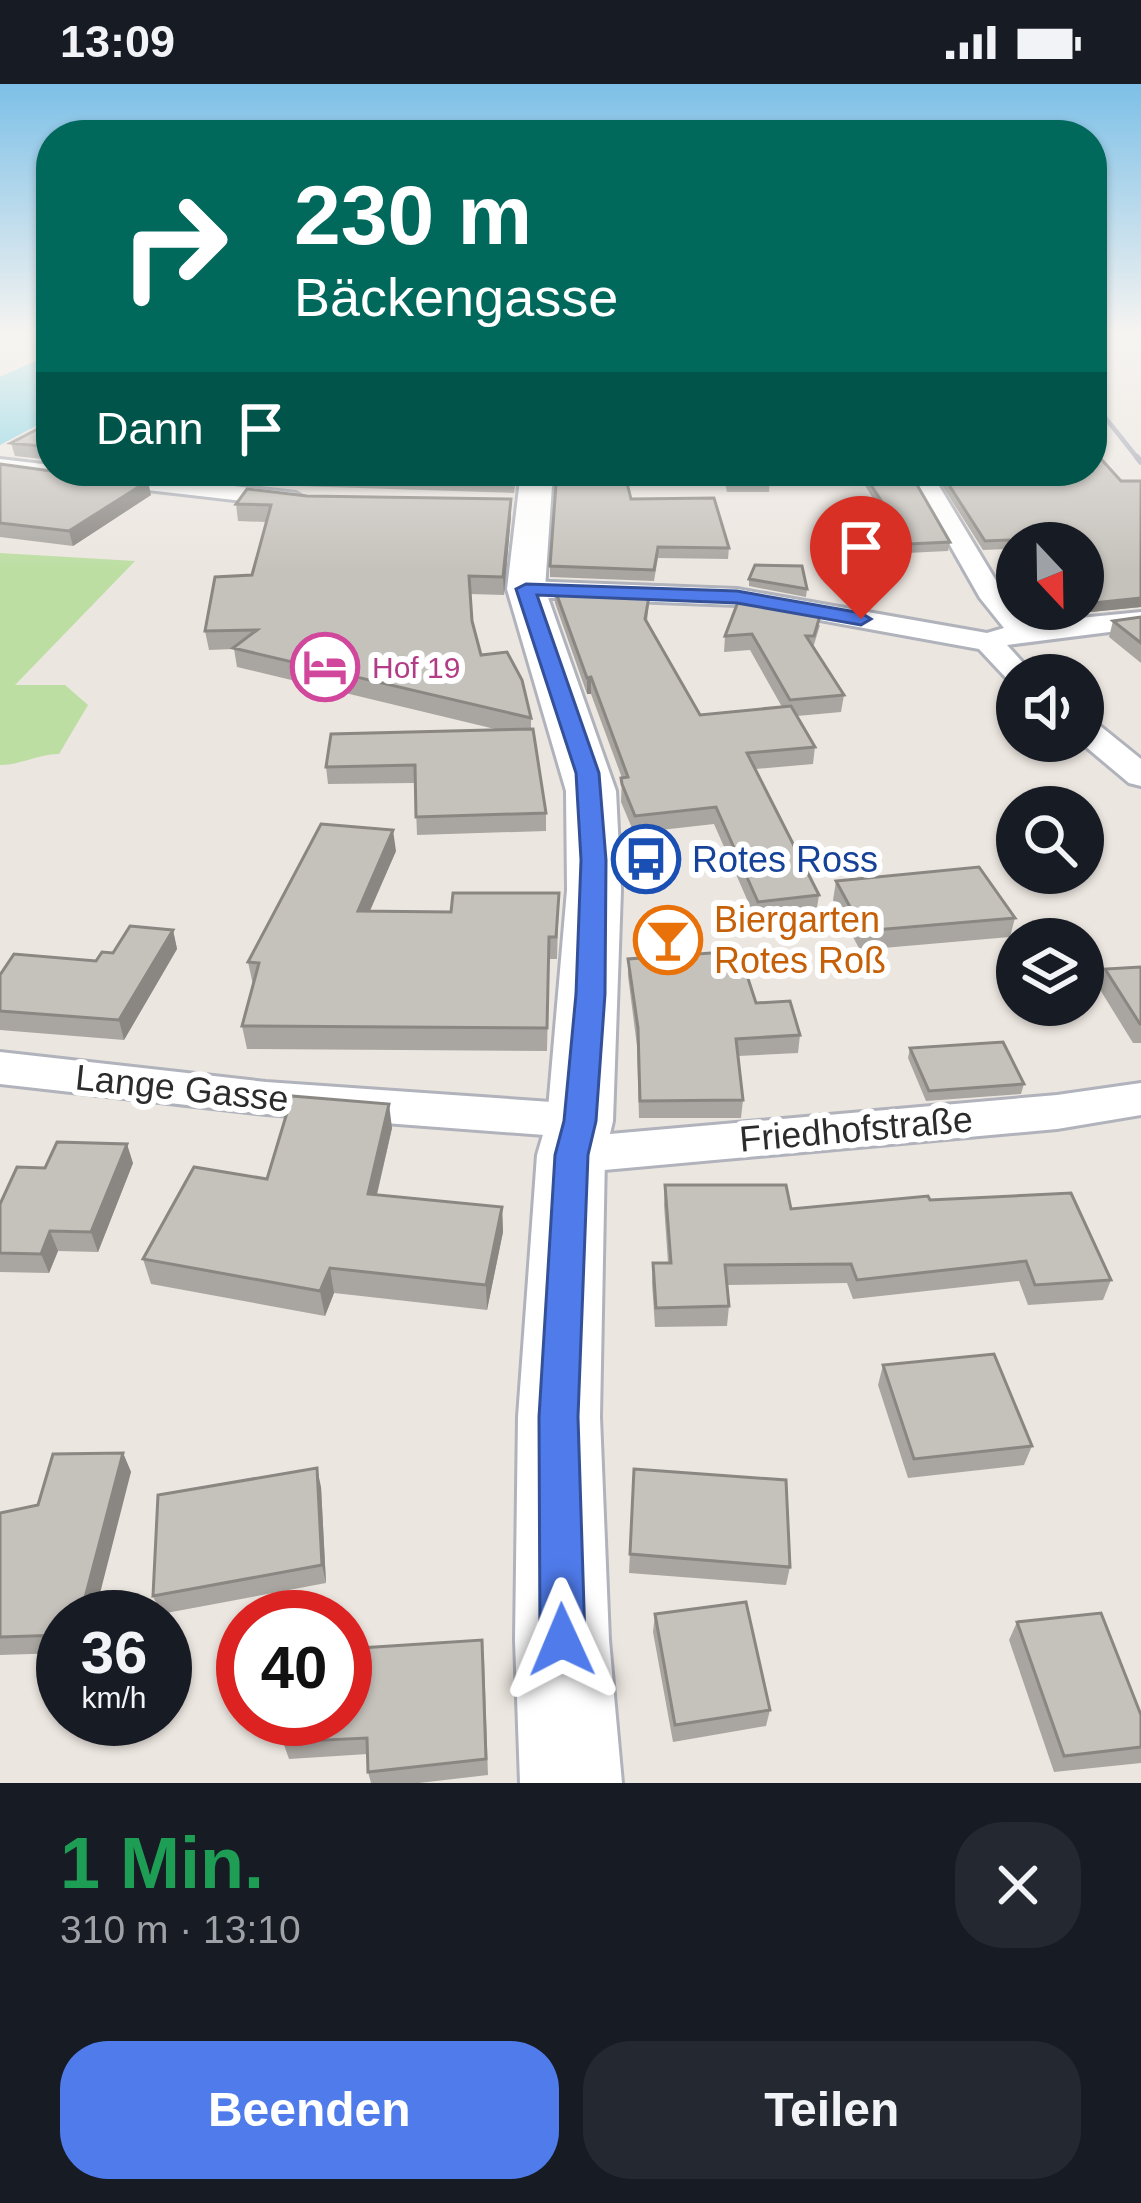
<!DOCTYPE html>
<html lang="de">
<meta charset="utf-8">
<style>
body{margin:0;font-family:Helvetica,sans-serif;background:#242831;color:#f1f3f6;height:100vh;display:flex;flex-direction:column;font-size:45px;white-space:nowrap}
*{box-sizing:border-box;margin:0}
p{font-size:39px;color:#9ea1a6}
.icon{flex:none;width:66px;height:66px;fill:none;stroke:currentColor;stroke-width:2;stroke-linecap:round;stroke-linejoin:round}
.map{position:relative;height:1699px;overflow:hidden}
.details{display:flex;flex-direction:column;background:#171b24;flex:1}
.details>*{flex:none}
.banner{position:absolute;left:36px;top:36px;width:1071px;height:366px;border-radius:48px;box-shadow:0 3px 9px #0004;background:#00695c;color:#fff;overflow:hidden}
.needle{width:78px;rotate:158deg}
.controls{position:absolute;left:996px;top:438px;display:grid;gap:24px}
.controls a{display:grid;place-items:center;width:108px;height:108px;border-radius:50%;background:#171b24;box-shadow:0 3px 9px #0004;font-size:60px}
.speed{position:absolute;left:36px;top:1506px;display:flex;gap:24px;font-size:60px;font-weight:700;text-align:center}
.speed>*{display:grid;place-content:center;width:156px;height:156px;border-radius:50%;background:#171b24;box-shadow:0 3px 9px #0004;line-height:1}
.speed small{font-size:30px;font-weight:400}
.speed .limit{border:18px solid #d22;background:#fff;color:#111}
.pin{position:absolute;display:grid;place-items:center;width:102px;height:102px;color:#fff;margin:-123px -51px;border-radius:50% 50% 50% 0;rotate:-45deg;box-shadow:0 0 12px #0007}
.pin .icon{rotate:45deg}
.me{position:absolute;width:132px;margin:-66px;rotate:359deg;stroke-linejoin:round;filter:drop-shadow(0 0 9px #0008)}
.turn{display:flex;align-items:center;gap:42px;height:252px;padding:0 60px;font-size:54px}
.turn .icon{width:156px;height:156px;stroke-width:2.5}
.turn b{display:block;font-size:84px;line-height:102px}
.then{display:flex;align-items:center;height:114px;padding:0 60px;background:#0003;gap:24px;font-size:45px}
.round{display:grid;place-items:center;flex:none;width:126px;height:126px;border-radius:48px;background:#242831}
.headline{display:flex;align-items:center;justify-content:space-between;height:204px;padding:0 60px}
h1{font-size:72px;font-weight:600;line-height:90px;color:#1e9e55}
.button{display:flex;gap:24px;margin-top:auto;padding:24px 60px}
.button a{flex:1;height:138px;border-radius:48px;background:#4f7beb;color:#fff;font-size:48px;font-weight:600;line-height:138px;text-align:center}
.button a+a{background:#242831;color:#f1f3f6}
.status{display:flex;justify-content:space-between;align-items:center;height:84px;padding:0 60px;background:#171b24;direction:ltr}
.status svg{height:33px;fill:currentColor}
.map>svg:first-child{display:block}
.green{fill:#bcdea2}
.water{fill:#7dd3e5}
.lines{fill:none;stroke-linecap:round;stroke-linejoin:round}
.street-casing{stroke:#b0b3bb;stroke-width:6}
.secondary-casing{stroke:#b0b3bb;stroke-width:6}
.street{fill:#fff;fill-rule:evenodd}
.secondary{fill:#fff;fill-rule:evenodd}
.rail-far1{stroke:#a3a7b5;stroke-width:4.5}
.rail{stroke:#a3a7b5;stroke-width:6}
.wall{fill:#a9a6a1}
.shaded-wall{fill:#8a8783}
.building{fill:#c5c1bb;stroke:#8a8783;stroke-width:3}
.route{fill:#4f7beb;stroke:#335099;stroke-width:3}
.labels{text-anchor:middle;dominant-baseline:central;stroke-width:12;stroke-linejoin:round;paint-order:stroke}
.far-hotel-label{font-size:30px;fill:#b23c85;stroke:#fff;text-anchor:start}
.transit-label{font-size:36px;fill:#164399;stroke:#fff;text-anchor:start}
.food-label{font-size:36px;fill:#c56008;stroke:#fff;text-anchor:start}
.street-label{font-size:36px;fill:#2c2c2c;stroke:#fff}
</style>
<div class="status"><b>13:09</b><svg viewBox="0 0 49 12"><path d="M0 12V9h3v3zM5 12V6h3v6zM10 12V3h3v9zM15 12V0h3v12zM26 1h20v11H26zM47 4h2v5h-2z"/></svg></div>
<div class="map">
<svg width="1141" height="1699" viewBox="0 0 1141 1699">
<rect width="100%" height="100%" fill="#ece6e0"/>
<path class="green" d="M0,469L135,477L15,601H65L88,621L59,670C38,670 21,681 0,681Z"/>
<path class="water" d="M51,270V334L0,361V293Z"/>
<g class="lines">
<g class="street-casing">
<path id="street" d="M0,375L51,381V387H102L296,409L308,416L296,423L0,389Z
M908,387H930L1004,510L1029,539L1141,528V544L1007,561L1034,591H1017V599L1009,597L979,565L737,521L526,513L513,505L526,497L737,505L987,549L1004,544L980,514Z
M1083,635L1094,637L1141,675V702L1129,699L1079,657H1083Z
M0,968L266,998L580,1020L596,1025L603,1037L596,1049L587,1052L1057,1011L1141,999V1031L1057,1045L571,1089L554,1084L547,1071L554,1058L571,1053L266,1030L0,1000Z"/>
</g>
<g class="secondary-casing">
<path id="secondary" d="M521,387H553L545,505L616,707L621,806L613,1037L605,1071L600,1333L609,1556L622,1699H520L515,1556L518,1333L537,1071L547,1037L567,806L566,707L507,505Z"/>
</g>
<use href="#street" class="street"/>
<use href="#secondary" class="secondary"/>
<path class="rail-far1" d="M1092,317L1139,376"/>
<path class="rail" d="M1137,373L1141,378"/>
</g>
<path class="wall" d="M51,338V376L15,372L11,359Z
M0,380L151,411L73,462L0,453Z
M121,387H187L181,391Z
M267,387H517L514,409L266,401L265,390Z
M722,387H767L770,397L769,408H727Z
M856,387H909L950,458L948,467L907,469Z
M933,387H1092L1121,397H1141V523L1081,529L1075,525H1083V459H1017V480L1007,465L983,466Z
M307,412L511,415V432L504,511L470,510L472,537L481,571L531,634V646L546,729V747L417,751L415,699L328,700L326,683L499,646L237,583L234,565L209,566L205,547L252,491L266,438L238,437L236,420Z
M631,415L729,464L728,475L658,474L654,497L550,493V482Z
M749,495L807,505L806,513L749,502Z
M554,503L650,507L647,538L700,631L782,623L750,566L724,568L725,552L820,541L813,564L844,611L841,628L797,632L815,663L813,680L755,685L819,811L816,830L756,836L714,740L634,749L621,718L622,694L591,610H587L555,519Z
M1141,533V579L1109,553L1113,537Z
M396,767L370,827L451,828L559,809L557,875H549L547,967L247,965L242,942L253,901L248,878Z
M836,797L1015,834L1010,853L860,866L833,816Z
M173,846L177,865L124,956L0,946V891L96,877Z
M628,875L800,951L798,969L738,972L743,1016L741,1034H639L637,962L628,892Z
M1141,883V959H1133L1099,904L1105,885Z
M910,964L1024,1000L1021,1010L926,1017L908,974Z
M392,1044L377,1111L502,1123L503,1148L487,1226L334,1209L325,1232L151,1200L143,1175L267,1095Z
M133,1079L98,1168L58,1167L49,1189L0,1188V1120L45,1084Z
M665,1101L791,1125L930,1116L1111,1196L1103,1216L1028,1221L1019,1197L853,1215L847,1199L727,1201L729,1222L727,1242L655,1243L652,1199L653,1179H668L664,1121Z
M883,1281L1032,1362L1024,1381L908,1394L878,1301Z
M123,1369L131,1388L63,1533V1569L0,1571V1429L38,1421Z
M634,1385L790,1483L786,1501L629,1489Z
M321,1403L326,1499L161,1530L153,1512Z
M655,1530L770,1626L766,1642L673,1658L653,1548Z
M1017,1538L1141,1631V1679L1054,1688L1009,1556Z
M484,1574L488,1691L419,1699H371L368,1688V1670L289,1675L283,1658Z"/>
<path class="shaded-wall" d="M148,397L151,411L73,462L69,447Z
M511,415V432L504,511L503,493Z
M1141,514V523L1081,529L1083,520Z
M591,593V610H587V594Z
M393,746L396,767L360,849L358,827Z
M173,846L177,865L124,956L119,936Z
M389,1020L392,1044L371,1135L368,1110Z
M127,1060L133,1079L98,1168L91,1148Z
M502,1123L503,1148L487,1226L486,1201Z
M50,1147L58,1167L49,1189L41,1170Z
M330,1184L334,1209L325,1232L320,1207Z
M123,1369L131,1388L94,1533H80Z
M317,1384L321,1403L326,1499L322,1481Z"/>
<path class="building" d="M51,338V367L48,363L11,359Z
M1092,365L1121,397H1141V514L1083,520V459H1017V468L1009,456L985,457L940,387H1092Z
M0,380L51,387L148,397L69,447L0,439Z
M267,387H516L514,399L265,390Z
M557,387H624L631,415L714,414L729,464L658,463L654,486L550,482Z
M725,387H767L770,397H728Z
M862,387H909L950,458L909,460Z
M247,405L307,412L511,415L503,493L469,492L472,537L481,571L507,568L522,596L531,634L233,564L257,546L205,547L215,493L252,491L271,421L236,420Z
M755,481L802,482L807,505L749,495Z
M554,503L650,507L645,535L700,631L791,622L815,663L747,669L819,811L758,818L716,723L635,732L622,700L621,694L628,693L591,593L587,594Z
M741,510L822,525L814,552H806L844,611L790,616L752,550L725,552Z
M1141,533V559L1113,537Z
M533,645L546,729L416,733L415,681L326,683L331,650Z
M321,740L393,746L358,827L451,828L453,809H559L556,853H549L547,944L242,942L259,879L248,878Z
M979,783L1015,834L863,847L836,797Z
M130,842L173,846L119,936L0,927V891L14,870L96,877L102,868L113,869Z
M739,867L756,919L790,917L800,951L736,955L743,1016L640,1017L638,944L628,875Z
M1141,883V940H1140L1105,885Z
M1003,958L1024,1000L929,1007L910,964Z
M292,1012L389,1020L368,1110L502,1123L486,1201L330,1184L320,1207L143,1175L194,1083L267,1095Z
M57,1058L127,1060L91,1148L50,1147L41,1170L0,1169V1120L17,1083L45,1084Z
M665,1101H786L791,1125L928,1112L930,1116L1071,1109L1111,1196L1035,1201L1026,1177L857,1196L851,1180L725,1181L729,1222L656,1224L653,1179H671Z
M994,1270L1032,1362L914,1375L883,1281Z
M123,1369L80,1533H63V1551L0,1553V1429L38,1421L53,1370Z
M317,1384L322,1481L153,1512L158,1411Z
M634,1385L786,1396L790,1483L630,1470Z
M746,1518L770,1626L675,1641L655,1530Z
M1101,1529L1141,1631V1663L1064,1672L1017,1538Z
M482,1556L486,1675L368,1688L367,1654L283,1658L286,1635H345V1565Z"/>
<linearGradient id="sky" x2="0" y2="1"><stop stop-color="#7dc0e7"/><stop offset="0.51" stop-color="#f6f4f1"/><stop offset="1" stop-color="#f6f4f1" stop-opacity="0"/></linearGradient>
<rect width="1141" height="488" fill="url(#sky)"/>
<path class="route" d="M526,500L737,507L861,529L871,535L861,541L737,519L537,511L599,689L606,776L605,910L596,1037L588,1071L578,1333L585,1556L578,1572L562,1578L546,1572L540,1556L539,1333L555,1071L564,1037L576,910L581,776L576,689L516,505Z"/>
<defs>
<g id="hotel-ring" transform="scale(3.45)"><circle r="9.5" fill="#fff" stroke="#d1479c" stroke-width="1.5"/><path d="M-6-4.5h1.5V1H6V5H4.5V3h-9V5H-6ZM-4 0a1.8 1.8 0 1 1 3.6 0ZM.5 0V-2.5h3Q6-2.5 6 0Z" fill="#d1479c"/></g>
<g id="bus-ring" transform="scale(3.45)"><circle r="9.5" fill="#fff" stroke="#1a4fb4" stroke-width="1.5"/><path d="M-5-6H5V4H4V6H2V4H-2V6H-4V4H-5ZM-3.5-4V0h7V-4ZM-3.5 1.2v1.5H-2V1.2ZM2 1.2v1.5H3.5V1.2Z" fill="#1a4fb4"/></g>
<g id="bar-ring" transform="scale(3.45)"><circle r="9.5" fill="#fff" stroke="#e8710a" stroke-width="1.5"/><path d="M-6-5H6L.8 .8V4.5H3.5V6h-7V4.5H-.8V.8Z" fill="#e8710a"/></g>
</defs>
<g fill-rule="evenodd">
<use href="#hotel-ring" x="325" y="583"/>
<use href="#bus-ring" x="646" y="775"/>
<use href="#bar-ring" x="668" y="856"/>
</g>
<g class="labels">
<g class="far-hotel-label">
<text x="372" y="583">Hof 19</text>
</g>
<g class="transit-label">
<text x="692" y="775">Rotes Ross</text>
</g>
<g class="food-label">
<text x="714" y="835">Biergarten<tspan x="714" dy="41">Rotes Roß</tspan></text>
</g>
<g class="street-label">
<text transform="translate(182 1004) rotate(6)">Lange Gasse</text>
<text transform="translate(856 1045) rotate(-5)">Friedhofstraße</text>
</g>
</g>
</svg>
<div class="controls">
<a><svg class="needle" viewBox="-14 -14 28 28"><path d="M0-13l5 13h-10z" fill="#e53935"/><path d="M0 13l5-13h-10z" fill="#9ea1a6"/></svg></a>
<a><svg class="icon" aria-label="sound" viewBox="0 0 24 24"><path d="M4 9h4l5-4v14l-5-4H4zM17 9q2 3 0 6"/></svg></a>
<a><svg class="icon" aria-label="search" viewBox="0 0 24 24"><circle cx="10" cy="10" r="6"/><path d="M15 15l6 6"/></svg></a>
<a><svg class="icon" aria-label="layers" viewBox="0 0 24 24"><path d="M12 4l9 5-9 5-9-5zM3 14l9 5 9-5"/></svg></a>
</div>
<div class="speed"><div>36<small>km/h</small></div><div class="limit">40</div></div>
<div class="pin" style="left:861px;top:535px;background:#d93025"><svg class="icon" aria-label="arrive" viewBox="0 0 24 24"><path d="M6 21V4h12l-3 4 3 4H6"/></svg></div>
<svg class="me" style="left:562px;top:1556px" viewBox="-20 -20 40 40"><path d="M0-17L14 15 0 8-14 15z" fill="#4f7beb" stroke="#fff" stroke-width="4"/></svg>
<div class="banner">
<div class="turn"><svg class="icon" aria-label="right" viewBox="0 0 24 24"><path d="M7 20v-9h11M14 6l5 5-5 5"/></svg><div><b>230 m</b>Bäckengasse</div></div>
<div class="then">Dann<svg class="icon" aria-label="arrive" viewBox="0 0 24 24"><path d="M6 21V4h12l-3 4 3 4H6"/></svg></div>
</div>
</div>
<section class="details">
<div class="headline"><div><h1>1 Min.</h1><p>310 m · 13:10</p></div><a class="round"><svg class="icon" aria-label="close" viewBox="0 0 24 24"><path d="M6 6l12 12M18 6L6 18"/></svg></a></div>
<div class="button"><a>Beenden</a><a>Teilen</a></div>
</section>
